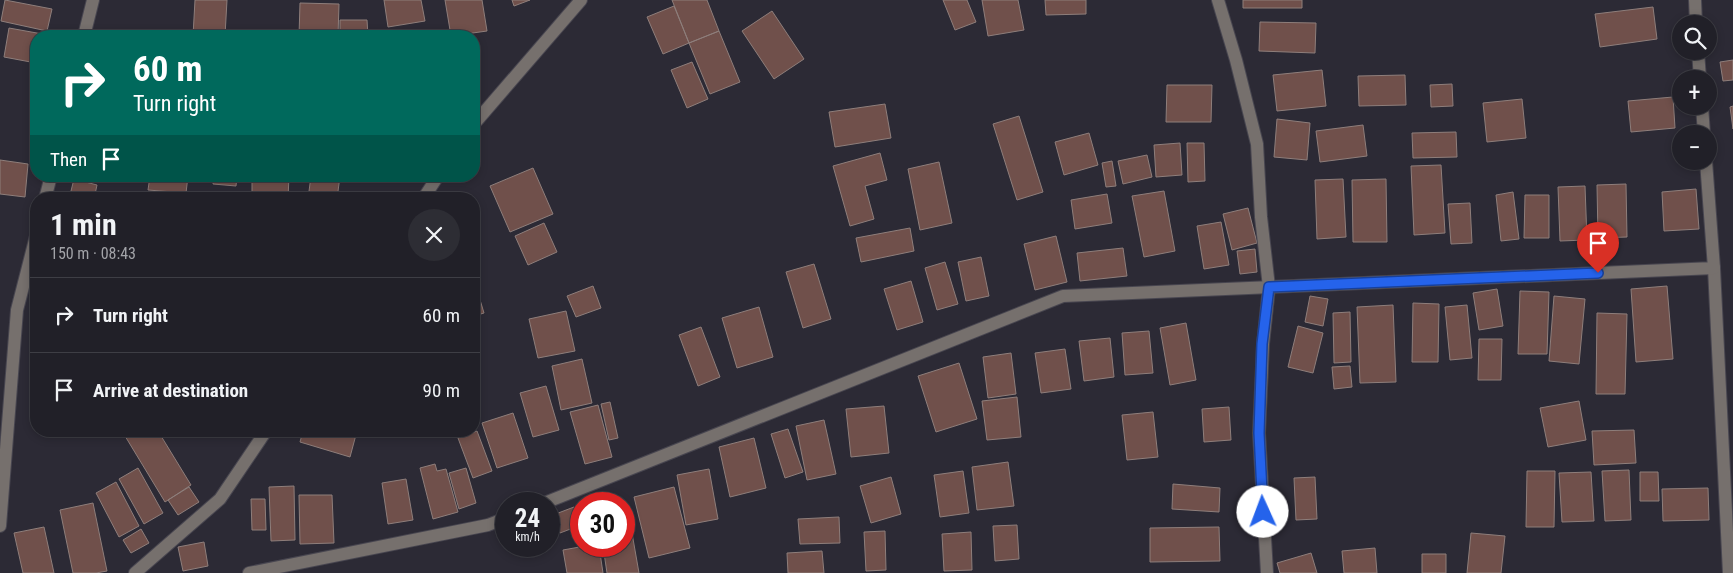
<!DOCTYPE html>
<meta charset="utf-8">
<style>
body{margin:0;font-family:"Roboto Condensed",sans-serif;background:#2d2d34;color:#f1f3f6;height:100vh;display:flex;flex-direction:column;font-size:19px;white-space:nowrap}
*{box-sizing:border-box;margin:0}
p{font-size:16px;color:#a2a3a8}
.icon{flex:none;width:28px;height:28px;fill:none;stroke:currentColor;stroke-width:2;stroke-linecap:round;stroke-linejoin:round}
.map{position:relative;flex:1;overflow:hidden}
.drawer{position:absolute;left:30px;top:192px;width:450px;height:245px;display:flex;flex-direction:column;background:#212028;border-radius:20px;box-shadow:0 2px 8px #0003,0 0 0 1px #3e3e45}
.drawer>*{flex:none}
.top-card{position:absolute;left:30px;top:30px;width:450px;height:152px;border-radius:20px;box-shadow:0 2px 8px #0003,0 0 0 1px #3e3e45;background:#00695c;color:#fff;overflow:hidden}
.controls{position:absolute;left:1672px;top:15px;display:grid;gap:10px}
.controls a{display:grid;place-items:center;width:45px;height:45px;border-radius:50%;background:#212028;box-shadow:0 2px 8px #0003,0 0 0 1px #3e3e45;font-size:25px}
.speed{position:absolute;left:495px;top:492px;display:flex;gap:10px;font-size:25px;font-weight:700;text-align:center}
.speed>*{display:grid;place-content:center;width:65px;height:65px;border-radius:50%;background:#212028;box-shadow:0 2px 8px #0003,0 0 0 1px #3e3e45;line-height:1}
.speed small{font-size:12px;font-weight:400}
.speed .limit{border:8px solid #d22;background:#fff;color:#111}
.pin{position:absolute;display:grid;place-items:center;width:42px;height:42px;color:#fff;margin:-51px -21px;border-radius:50% 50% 50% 0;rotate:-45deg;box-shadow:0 0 5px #0007}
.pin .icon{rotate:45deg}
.me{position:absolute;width:55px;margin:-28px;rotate:358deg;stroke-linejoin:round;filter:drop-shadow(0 0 4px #0008)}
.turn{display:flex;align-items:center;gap:18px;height:105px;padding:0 20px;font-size:22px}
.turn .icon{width:65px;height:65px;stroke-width:2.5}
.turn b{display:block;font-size:35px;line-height:42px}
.then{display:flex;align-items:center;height:48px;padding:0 20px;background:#0003;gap:10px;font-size:19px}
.round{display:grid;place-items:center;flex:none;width:52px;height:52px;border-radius:26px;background:#2d2d34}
.headline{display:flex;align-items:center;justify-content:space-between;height:85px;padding:0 20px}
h1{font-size:30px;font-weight:700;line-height:38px}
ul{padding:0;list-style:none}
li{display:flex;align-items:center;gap:15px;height:75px;padding:0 20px;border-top:1px solid #3e3e45}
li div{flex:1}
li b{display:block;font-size:19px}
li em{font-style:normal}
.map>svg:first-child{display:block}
.building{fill:#70504b;stroke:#8e7e7b}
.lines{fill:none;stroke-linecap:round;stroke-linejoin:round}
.minor-casing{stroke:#484650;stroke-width:14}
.tertiary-casing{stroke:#484650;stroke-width:14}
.minor{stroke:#76706d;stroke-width:12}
.tertiary{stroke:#76706d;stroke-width:12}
.route-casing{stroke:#184099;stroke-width:12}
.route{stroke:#2563eb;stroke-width:9}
</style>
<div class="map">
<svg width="1733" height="573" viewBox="0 0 1733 573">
<rect width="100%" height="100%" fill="#2c2a35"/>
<path class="building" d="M5,0L52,9L47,31L1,21Z
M195,0H227L225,36H193Z
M384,0H421L425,21L388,27Z
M445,0H482L487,31L451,36Z
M512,0H530L514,6Z
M672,0H707L719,31L689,43Z
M943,0H967L976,22L955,30Z
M982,0H1018L1024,30L988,36Z
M1045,0H1086V14L1046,15Z
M1243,0H1302V8H1243Z
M300,3L339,4L338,36H299Z
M674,6L689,43L663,54L647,17Z
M1653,7L1657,39L1600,47L1595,14Z
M772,11L804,59L774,79L742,31Z
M340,20H367L368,36H340Z
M1260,22L1316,23L1315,53L1259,51Z
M9,28L48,35L36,36V63L4,57Z
M377,30L404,35V36H376Z
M719,31L740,82L710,94L689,43Z
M1733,60V80L1723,81L1720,62Z
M692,62L708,99L687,108L671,70Z
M1322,70L1326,106L1277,111L1273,75Z
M1405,75L1406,105L1359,106L1358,76Z
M1452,84L1453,106L1431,107L1430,85Z
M1167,85H1212L1211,122H1166Z
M1673,97L1675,128L1631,132L1628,101Z
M1522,99L1526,138L1487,142L1483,103Z
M885,104L891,138L835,147L829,112Z
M1733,106V129L1730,107Z
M1019,116L1043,192L1017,200L993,124Z
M1277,119L1310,123L1307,160L1274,157Z
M1363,125L1367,156L1320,162L1316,131Z
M1456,132L1457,157L1413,158L1412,133Z
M1089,133L1098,165L1064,175L1055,142Z
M1180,143L1182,175L1156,177L1154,145Z
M1187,143H1204L1205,181L1188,182Z
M880,153L887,180L865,186L874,219L850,226L833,166Z
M1147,155L1152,177L1123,184L1118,161Z
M0,160L28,164L25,197L0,194Z
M1112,161L1116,186L1106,187L1102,163Z
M939,162L952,223L920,230L908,169Z
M1441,165L1445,233L1414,235L1411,166Z
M533,168L553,214L510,232L490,186Z
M150,176H188L186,193L148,190Z
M214,176H237L236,186L213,184Z
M252,176H289L288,199H252Z
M311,176H340L337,199H308Z
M74,179L97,185L94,199H69Z
M1343,179L1346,237L1317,239L1315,180Z
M1386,179L1387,242H1353L1352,180Z
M1626,184L1627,237L1598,238L1597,185Z
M1585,186L1587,240L1560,241L1558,187Z
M1696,189L1699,229L1664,231L1662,192Z
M1164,191L1175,251L1144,257L1132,196Z
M1513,192L1519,239L1501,241L1496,195Z
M135,193L194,198V199H135Z
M1107,194L1112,223L1075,229L1071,200Z
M103,195L132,198V199H103Z
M1525,195H1549V238H1524Z
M1470,203L1472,243L1451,244L1448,204Z
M1248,208L1257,243L1232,250L1223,214Z
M1221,222L1229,265L1204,269L1197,226Z
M544,223L557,252L528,265L515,236Z
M910,228L914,251L861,262L856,238Z
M1056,236L1067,282L1035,290L1024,244Z
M1123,248L1127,276L1080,281L1077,253Z
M1255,249L1257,272L1240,274L1237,251Z
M981,257L989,296L966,301L958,262Z
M945,262L958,304L937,310L925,268Z
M814,264L831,319L803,328L786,272Z
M474,280L484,313L474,316Z
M911,281L923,322L897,330L884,289Z
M593,286L601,308L576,317L567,296Z
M1667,286L1673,359L1636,362L1631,289Z
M1497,289L1503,326L1479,330L1473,293Z
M1520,291L1549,292L1547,354H1518Z
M1310,296L1328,299L1323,326L1305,322Z
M1554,296L1585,299L1579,364L1549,361Z
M1413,303L1439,304L1438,362H1412Z
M1393,305L1396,382L1360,383L1357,307Z
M1467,305L1472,358L1450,360L1445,307Z
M759,307L773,357L737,368L722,318Z
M566,311L575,351L538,358L529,319Z
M1350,312L1351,362L1334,363L1333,313Z
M1597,313L1627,314L1625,394H1596Z
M1186,323L1196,380L1170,385L1160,328Z
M1298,326L1323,333L1313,373L1288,367Z
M701,327L720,377L698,386L679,335Z
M1149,331L1153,373L1125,375L1122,333Z
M1110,338L1114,377L1084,381L1079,341Z
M1479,339H1502L1501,380H1478Z
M1065,349L1071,389L1041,393L1035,353Z
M1011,353L1016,394L988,398L983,357Z
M582,359L592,403L561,410L552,366Z
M959,363L977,419L936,432L918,376Z
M1350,366L1352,387L1334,389L1332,367Z
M546,386L559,430L533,437L520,393Z
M1017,397L1021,437L987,440L982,401Z
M1579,401L1586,440L1548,447L1540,408Z
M610,402L618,438L609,440L601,404Z
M598,405L612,457L585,464L570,412Z
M884,406L889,453L851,457L846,409Z
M1229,407L1231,440L1204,442L1202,409Z
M1153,412L1158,457L1127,460L1122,415Z
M513,413L528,458L497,468L482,423Z
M824,420L836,474L807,480L796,426Z
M788,429L803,472L785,478L771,434Z
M1634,430L1636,463L1594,465L1592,431Z
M122,431H158L191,485L165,502Z
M303,431H357L350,457L300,442Z
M477,431L492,471L473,478L458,438Z
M754,438L766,488L730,497L719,447Z
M1008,462L1014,506L977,510L972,467Z
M435,464L437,471L446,469L458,512L433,519L420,468Z
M138,468L163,513L144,524L119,479Z
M466,468L476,503L459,509L449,473Z
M709,469L718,519L686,525L677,475Z
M1629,470L1631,520L1605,521L1602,471Z
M963,471L969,513L940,517L934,475Z
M1527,471H1555L1554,527H1526Z
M1591,472L1594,521L1562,522L1559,473Z
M1640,472H1658L1659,501H1640Z
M891,477L901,514L871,523L860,486Z
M1315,477L1317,519L1296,520L1294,478Z
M406,479L413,520L388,524L382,483Z
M116,482L139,526L119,537L96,493Z
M1173,484L1220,488L1219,512L1172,509Z
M294,486L295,540L271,541L269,487Z
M189,487L199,502L178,515L168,500Z
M674,487L690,548L649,558L634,497Z
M1708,488L1709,520L1663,521L1662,489Z
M299,495H332L334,543L300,544Z
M251,499H265L266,530H252Z
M93,503L107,571L96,573H73L60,510Z
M574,507L581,525L560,533L553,515Z
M839,517L840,543L800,544L798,519Z
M1017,525L1019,559L995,561L993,526Z
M44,527L54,573H23L14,533Z
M1219,527L1220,561L1150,562V528Z
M141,529L149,543L131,553L123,540Z
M885,531L886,570L866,571L864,532Z
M971,532L972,570L944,571L942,534Z
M632,533L639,573H607L603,546H624V534Z
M1471,533L1505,536L1501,573H1467Z
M204,542L208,566L183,571L178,547Z
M585,546H599L603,573H567L563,550Z
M1375,548L1377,573H1344L1342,551Z
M822,551L824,573H788L787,553Z
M1311,553L1317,573H1280L1277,563Z
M1422,554H1446V573H1422Z"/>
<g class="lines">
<g class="minor-casing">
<path id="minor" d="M1218,0L1236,60L1257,144L1261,217L1269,287L1263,344L1259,433L1267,573
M84,36L93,0
M474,124L581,0
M45,199L51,176
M423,199L438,176
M1714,268L1729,573
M0,526L17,310L36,236
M135,573L220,499L266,431"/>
</g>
<g class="tertiary-casing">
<path id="tertiary" d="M1695,0L1696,24
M1698,51L1700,79
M1702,106L1704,134
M542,504L1063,296L1714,268L1706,161
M249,573L488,525L506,518"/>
</g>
<use href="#minor" class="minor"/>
<use href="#tertiary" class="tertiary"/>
</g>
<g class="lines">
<g class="route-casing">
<path id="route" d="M1263,512L1259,433L1262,344L1269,287L1598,273"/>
</g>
<use href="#route" class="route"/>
</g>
</svg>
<div class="controls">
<a><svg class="icon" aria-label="search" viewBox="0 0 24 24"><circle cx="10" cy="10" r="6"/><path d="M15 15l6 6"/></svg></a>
<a>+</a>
<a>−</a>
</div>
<div class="speed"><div>24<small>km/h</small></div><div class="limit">30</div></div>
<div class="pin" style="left:1598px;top:273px;background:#d93025"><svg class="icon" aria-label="arrive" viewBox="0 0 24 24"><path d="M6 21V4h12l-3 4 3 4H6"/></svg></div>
<svg class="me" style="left:1263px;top:512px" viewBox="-20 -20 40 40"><circle r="19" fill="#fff"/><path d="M0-13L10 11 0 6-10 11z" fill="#2563eb"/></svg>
<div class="top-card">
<div class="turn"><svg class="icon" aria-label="right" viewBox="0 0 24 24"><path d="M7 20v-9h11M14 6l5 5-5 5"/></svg><div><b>60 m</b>Turn right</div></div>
<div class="then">Then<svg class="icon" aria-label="arrive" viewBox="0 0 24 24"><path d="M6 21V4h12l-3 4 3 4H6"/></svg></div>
</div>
<section class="drawer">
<div class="headline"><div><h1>1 min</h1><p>150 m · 08:43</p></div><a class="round"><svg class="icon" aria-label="close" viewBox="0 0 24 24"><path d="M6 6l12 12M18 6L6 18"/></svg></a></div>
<ul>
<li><svg class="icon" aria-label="right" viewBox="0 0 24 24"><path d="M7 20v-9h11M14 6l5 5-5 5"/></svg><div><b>Turn right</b></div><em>60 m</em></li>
<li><svg class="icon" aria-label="arrive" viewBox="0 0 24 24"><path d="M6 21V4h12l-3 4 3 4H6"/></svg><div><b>Arrive at destination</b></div><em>90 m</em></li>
</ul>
</section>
</div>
